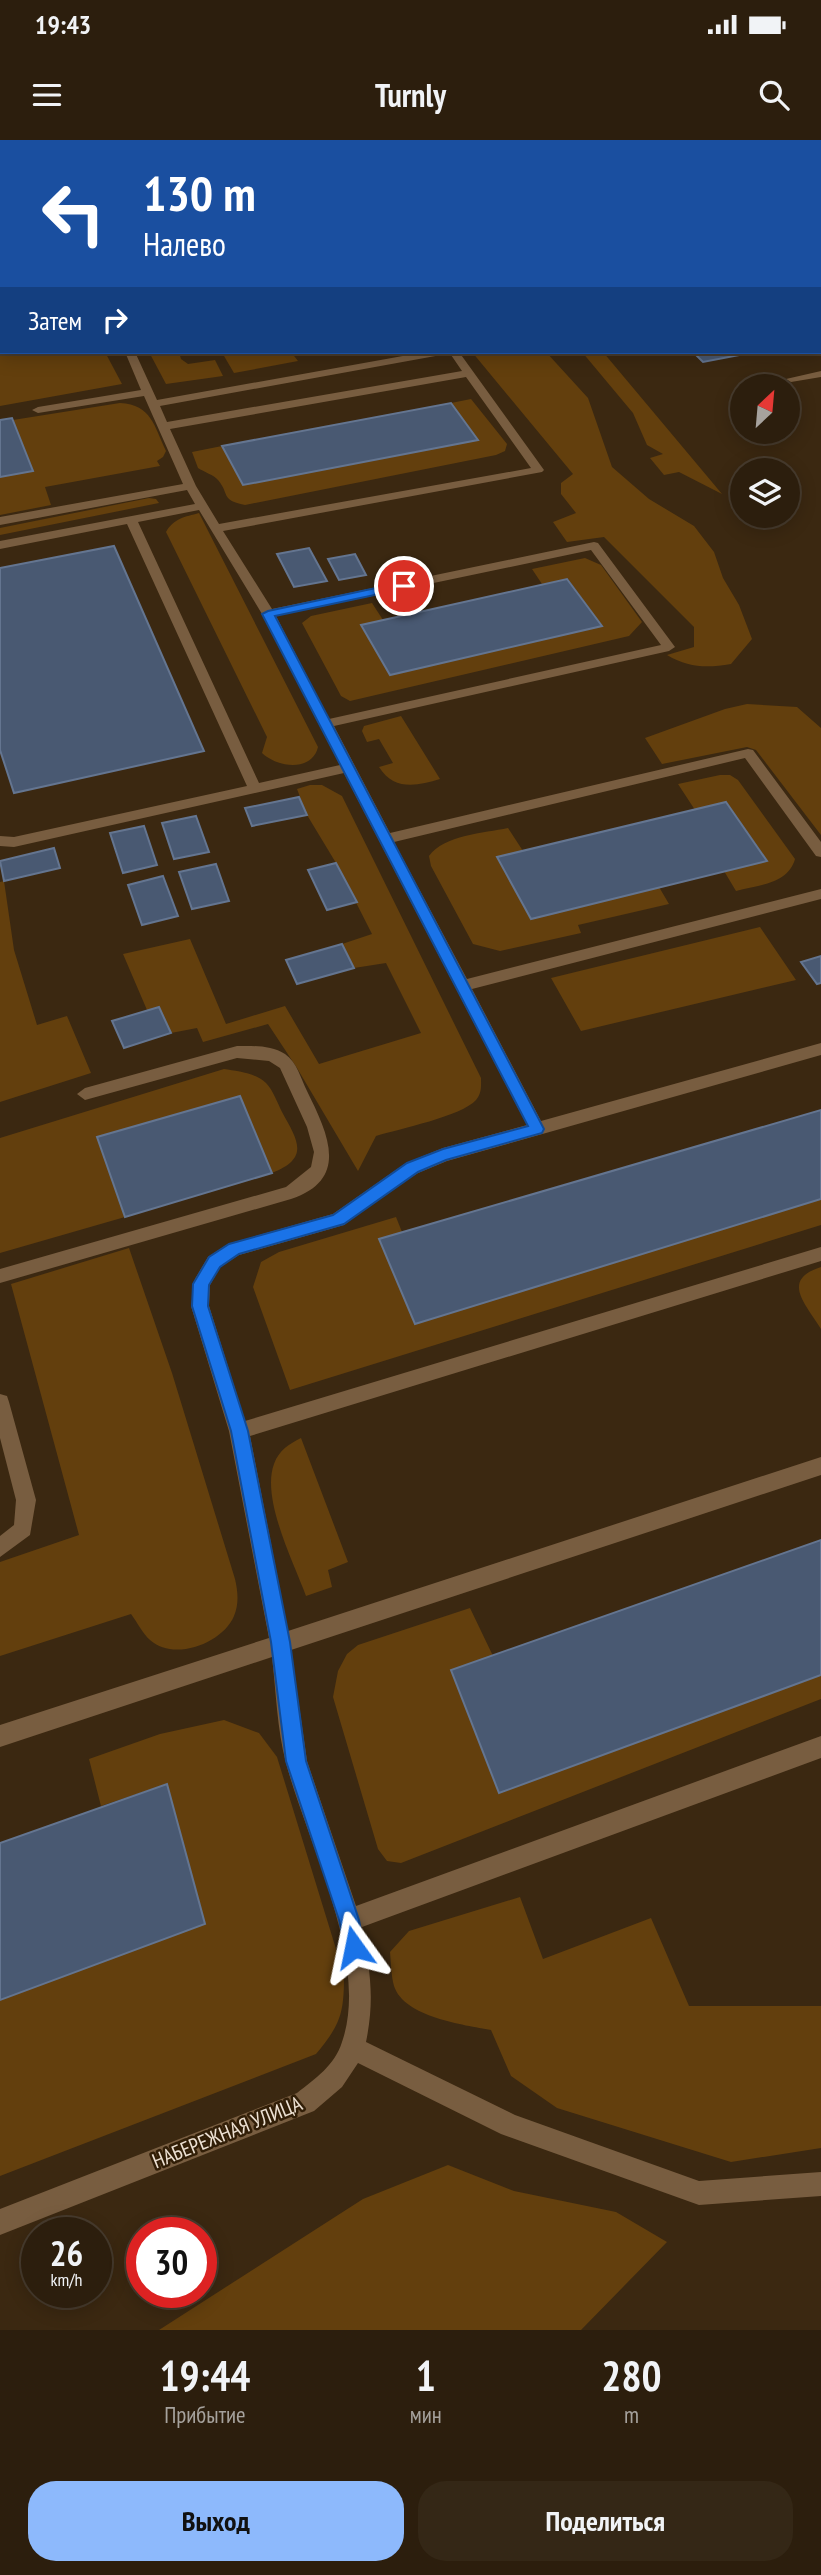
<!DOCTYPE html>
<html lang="ru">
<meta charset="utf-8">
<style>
body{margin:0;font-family:"PT Sans Narrow",sans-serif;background:#342716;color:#f1f3f6;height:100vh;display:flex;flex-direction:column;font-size:26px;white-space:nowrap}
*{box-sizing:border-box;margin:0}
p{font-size:23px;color:#a6a29d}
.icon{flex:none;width:38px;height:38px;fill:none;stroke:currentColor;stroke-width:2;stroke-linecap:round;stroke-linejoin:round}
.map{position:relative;height:2190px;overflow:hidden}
.sheet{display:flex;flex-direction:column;background:#2c1e0d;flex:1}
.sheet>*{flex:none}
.top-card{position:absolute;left:0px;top:0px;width:822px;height:214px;box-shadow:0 4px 18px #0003,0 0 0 2px #483c2e;background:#1a4fa0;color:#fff;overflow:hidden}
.needle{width:46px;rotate:26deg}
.controls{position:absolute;left:730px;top:234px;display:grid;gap:14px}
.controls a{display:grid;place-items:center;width:70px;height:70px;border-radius:50%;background:#2c1e0d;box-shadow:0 4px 18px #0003,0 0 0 2px #483c2e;font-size:35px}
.speed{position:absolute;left:21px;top:2077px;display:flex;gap:14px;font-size:35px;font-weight:700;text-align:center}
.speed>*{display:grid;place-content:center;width:91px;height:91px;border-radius:50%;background:#2c1e0d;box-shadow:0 4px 18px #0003,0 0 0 2px #483c2e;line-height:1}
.speed small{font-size:18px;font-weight:400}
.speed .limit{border:10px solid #d22;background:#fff;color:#111}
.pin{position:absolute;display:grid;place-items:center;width:60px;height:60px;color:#fff;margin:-30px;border:4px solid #fff;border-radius:50%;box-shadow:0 2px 7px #0007}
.me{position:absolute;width:77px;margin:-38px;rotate:348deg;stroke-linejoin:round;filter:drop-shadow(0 0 5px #0008)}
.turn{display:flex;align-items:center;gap:24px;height:147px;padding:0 28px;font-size:32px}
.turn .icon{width:91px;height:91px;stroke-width:2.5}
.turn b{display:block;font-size:49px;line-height:60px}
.then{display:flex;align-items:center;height:66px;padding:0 28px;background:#0003;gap:14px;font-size:26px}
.eta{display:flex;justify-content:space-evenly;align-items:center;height:119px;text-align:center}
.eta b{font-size:42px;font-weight:700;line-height:49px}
.primary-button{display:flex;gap:14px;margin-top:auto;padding:14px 28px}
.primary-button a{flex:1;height:80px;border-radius:28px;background:#8db9fc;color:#111;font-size:28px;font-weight:700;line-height:80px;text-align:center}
.primary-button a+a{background:#342716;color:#f1f3f6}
.status{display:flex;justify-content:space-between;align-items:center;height:49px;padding:0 35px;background:#2c1e0d;direction:ltr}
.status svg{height:19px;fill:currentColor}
header{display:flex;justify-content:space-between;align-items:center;height:91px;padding:0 28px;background:#2c1e0d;font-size:32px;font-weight:700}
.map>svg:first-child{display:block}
.green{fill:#633f0d}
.building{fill:#495972;stroke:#647590;stroke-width:2}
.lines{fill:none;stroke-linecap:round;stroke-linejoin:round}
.minor{fill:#785d40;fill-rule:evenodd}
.route{fill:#1a73e8;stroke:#114b97;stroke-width:2}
.labels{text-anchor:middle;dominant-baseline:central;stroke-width:5;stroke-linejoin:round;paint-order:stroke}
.near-street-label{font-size:21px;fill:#ede1d3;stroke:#311e07}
</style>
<div class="status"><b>19:43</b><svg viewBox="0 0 49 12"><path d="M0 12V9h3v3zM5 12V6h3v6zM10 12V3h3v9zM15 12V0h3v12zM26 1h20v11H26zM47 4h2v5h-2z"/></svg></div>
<header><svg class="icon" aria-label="menu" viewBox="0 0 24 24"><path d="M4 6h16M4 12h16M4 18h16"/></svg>Turnly<svg class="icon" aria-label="search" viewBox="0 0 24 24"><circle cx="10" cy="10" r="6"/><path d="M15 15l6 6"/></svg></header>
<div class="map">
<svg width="821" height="2190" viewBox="0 0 821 2190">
<rect width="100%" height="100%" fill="#3b2811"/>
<path class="green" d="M0,167L2,212H83L85,215L105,212L122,244L0,266Z
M149,212H179L181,219L188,224L215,220L223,236L166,244Z
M230,212H291L298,221L234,233L224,216Z
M472,212H546L588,258L612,327L649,359L694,386L714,412L723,438L739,465L752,499L731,524C707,528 689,528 667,515L694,507V487L604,397L567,402L553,382L576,373L561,354V343L573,334Z
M582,212H603L722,354L679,332L664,335L650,318L663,314L647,305L633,273Z
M471,259L507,304L505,311L496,315L245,365C220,360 230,354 218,340C214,335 204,332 198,328L192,312L222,306L243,345L477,299L451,263Z
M120,263C152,265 154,286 166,311L163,317L157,321L160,326L45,347L51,365L0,375V337L33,330L13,280Z
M149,358L156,359L159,363L0,395V388Z
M199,373L318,607C312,632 278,628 262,613L267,597L170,400L166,392C174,378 185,377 199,373Z
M585,418L601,425L642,482L629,496L350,561L341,556L302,483L311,476L372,463L383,480L361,486L391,535L602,486L568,439L542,444L532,429Z
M747,564L797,567L821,588V695L756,610L747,607L662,624L645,598L725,569Z
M401,576L440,639C417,646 394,651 379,627L393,623L379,599L367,602L362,591L364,586Z
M720,635H730L738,640L795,719C788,744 759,745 736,751L724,731L767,720L726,662L695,670L678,644Z
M310,645H322L342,656L481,938C481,946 482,953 476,960C462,976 399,989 376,996L358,1031L297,928L268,884L203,902L197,888L171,893L159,867L147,870L123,814L190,799L226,884L285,866L319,924L421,893L386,823L354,828L342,804L372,794L336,723L307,675L297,649Z
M508,688L523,711L497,718L531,779L659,747L669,764L578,785L581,793L500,811L473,804L431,726L429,716C444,695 484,693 508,688Z
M4,741L14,810L37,885L67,876L91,933L0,962V742Z
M760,787L796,840L581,891L551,838Z
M224,929C237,931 256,933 266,943C273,950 278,964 282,972C298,1001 310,1018 272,1033L240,956L98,997L125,1077L0,1113V998Z
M821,1059V1085L290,1250L253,1147L261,1122L279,1112L396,1077L402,1092L379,1100L415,1183Z
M129,1108L172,1233L235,1439C238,1452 239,1464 234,1476C223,1503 174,1522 150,1500C143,1494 137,1482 131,1474L0,1516V1422L79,1395L11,1144Z
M821,1127V1189C806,1164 780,1140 821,1127Z
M301,1298L348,1422L328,1430L332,1447L306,1456C294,1423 261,1359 274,1324C279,1310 289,1304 301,1298Z
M470,1468L493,1516L451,1531L499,1653L821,1535V1559L401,1723L387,1721L378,1709L333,1557L338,1531L347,1514L358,1505Z
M224,1580L259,1593L277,1617L344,1835C344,1873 341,1884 316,1914L0,2036V1860L205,1783L167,1644L101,1666L89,1619L160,1594Z
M520,1757L543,1819L651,1778L689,1866H821V2008L731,2022L557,1968L511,1936L491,1890C464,1885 404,1877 394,1846C391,1835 391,1823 390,1812L409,1791Z
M448,2025L514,2051L616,2072L667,2102L581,2190H159L363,2059Z"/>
<path class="building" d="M693,212H755L703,222Z
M451,263L478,300L243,345L222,306Z
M12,278L33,331L0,337V280Z
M114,406L204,611L14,653L0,610V428Z
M309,408L327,441L294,447L277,414Z
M355,414L366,435L339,440L328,419Z
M567,439L602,486L390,535L361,485Z
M299,657L307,675L252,686L245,668Z
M726,662L767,721L531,779L497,717Z
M196,676L209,712L174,719L162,683Z
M144,686L157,725L123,733L110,693Z
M54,708L60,728L4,741L0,721Z
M336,723L357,762L327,770L308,730Z
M216,724L229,761L192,769L179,732Z
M163,736L178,776L142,785L128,745Z
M342,804L354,828L297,844L286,820Z
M821,816V843L817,844L801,822Z
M159,867L171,893L124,908L112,881Z
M240,956L272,1033L125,1077L97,997Z
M821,970V1059L415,1184L379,1099Z
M821,1400V1535L499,1653L451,1530Z
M167,1644L205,1784L0,1860V1703Z"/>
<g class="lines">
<path class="minor" d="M316,0H337L315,2Z
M363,0H373L374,2H365Z
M777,0H796L776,2Z
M0,122H2L0,129Z
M125,212H135L157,260L425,212H446L441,215L160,266L167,282L462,231L449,212H459L544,330L542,332L223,391L272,469L594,402L598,403L675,507L669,511L334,586L390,693L748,609L753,610L821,702V717L816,716L745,618L394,702L467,839L821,749V759L472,849L541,981L821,903V915L447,1021L418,1033L393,1048L344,1085L239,1115L220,1127L210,1145L209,1166L245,1281L821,1107V1121L250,1296L288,1491L821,1317V1335L291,1510L307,1621L356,1766L821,1596V1618L362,1787C370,1830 375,1858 366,1902L515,1975L699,2041L821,2032V2056L699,2065L501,1994L358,1923L342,1947L314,1971L0,2095V2069L297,1953C315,1939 335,1925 342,1902C370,1821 307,1702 286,1623C277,1589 276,1551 272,1517L0,1607V1585L269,1498L229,1291L191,1166L195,1139L208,1117L228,1104L333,1074L406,1023L443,1008L527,985L344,633L14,707L0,706V696L14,697L247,646L127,384L0,409V401L195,364L187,350L0,385V377L183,344L144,256L38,273L32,270L38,267L141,250ZM466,237L531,328L219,384L196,346L170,289ZM199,370L262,474L340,625L259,643L138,382ZM591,410L661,505L329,579L276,476Z
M821,231V237L791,242L786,239Z
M237,906C253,906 271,905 285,914C297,922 301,939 307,951C327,992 351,1039 291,1059L0,1143V1129L286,1047L311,1027L314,1012L307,987L280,928L269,921L237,918L85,960L77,954L85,948Z
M0,1254L7,1256L9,1262L36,1360L30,1395L0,1417V1396L14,1385L16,1360L0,1298Z"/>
</g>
<path class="route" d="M404,442L408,443V448L275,476L544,989L542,993L446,1020L418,1032L344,1084L239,1114L220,1127L209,1145L208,1166L248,1291L290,1502L306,1621L359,1780L364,1807L361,1814L354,1817L347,1814L339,1780L286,1621L271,1502L231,1291L192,1166L193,1144L209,1117L229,1104L333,1075L407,1023L443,1009L528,986L262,474L268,471Z"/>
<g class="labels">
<g class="near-street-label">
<text transform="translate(227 1992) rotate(-22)">НАБЕРЕЖНАЯ УЛИЦА</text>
</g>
</g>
</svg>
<div class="controls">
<a><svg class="needle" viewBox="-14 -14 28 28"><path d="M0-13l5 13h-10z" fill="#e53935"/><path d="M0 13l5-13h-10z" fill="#a6a29d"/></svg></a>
<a><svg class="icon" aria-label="layers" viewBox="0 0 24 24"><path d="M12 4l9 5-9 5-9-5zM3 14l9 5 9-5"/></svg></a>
</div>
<div class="speed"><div>26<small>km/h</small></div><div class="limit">30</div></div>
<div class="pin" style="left:404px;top:446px;background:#d93025"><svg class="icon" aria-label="arrive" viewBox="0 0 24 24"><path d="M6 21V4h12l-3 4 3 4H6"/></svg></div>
<svg class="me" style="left:354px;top:1807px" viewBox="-20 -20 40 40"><path d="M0-17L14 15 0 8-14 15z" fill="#1a73e8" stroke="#fff" stroke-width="4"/></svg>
<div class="top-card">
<div class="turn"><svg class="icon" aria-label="left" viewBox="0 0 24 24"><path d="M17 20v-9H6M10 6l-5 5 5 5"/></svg><div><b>130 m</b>Налево</div></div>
<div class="then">Затем<svg class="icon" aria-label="right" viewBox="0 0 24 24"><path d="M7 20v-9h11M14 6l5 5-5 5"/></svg></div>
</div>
</div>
<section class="sheet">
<div class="eta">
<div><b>19:44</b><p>Прибытие</p></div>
<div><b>1</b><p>мин</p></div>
<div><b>280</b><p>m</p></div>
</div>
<div class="primary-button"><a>Выход</a><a>Поделиться</a></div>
</section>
